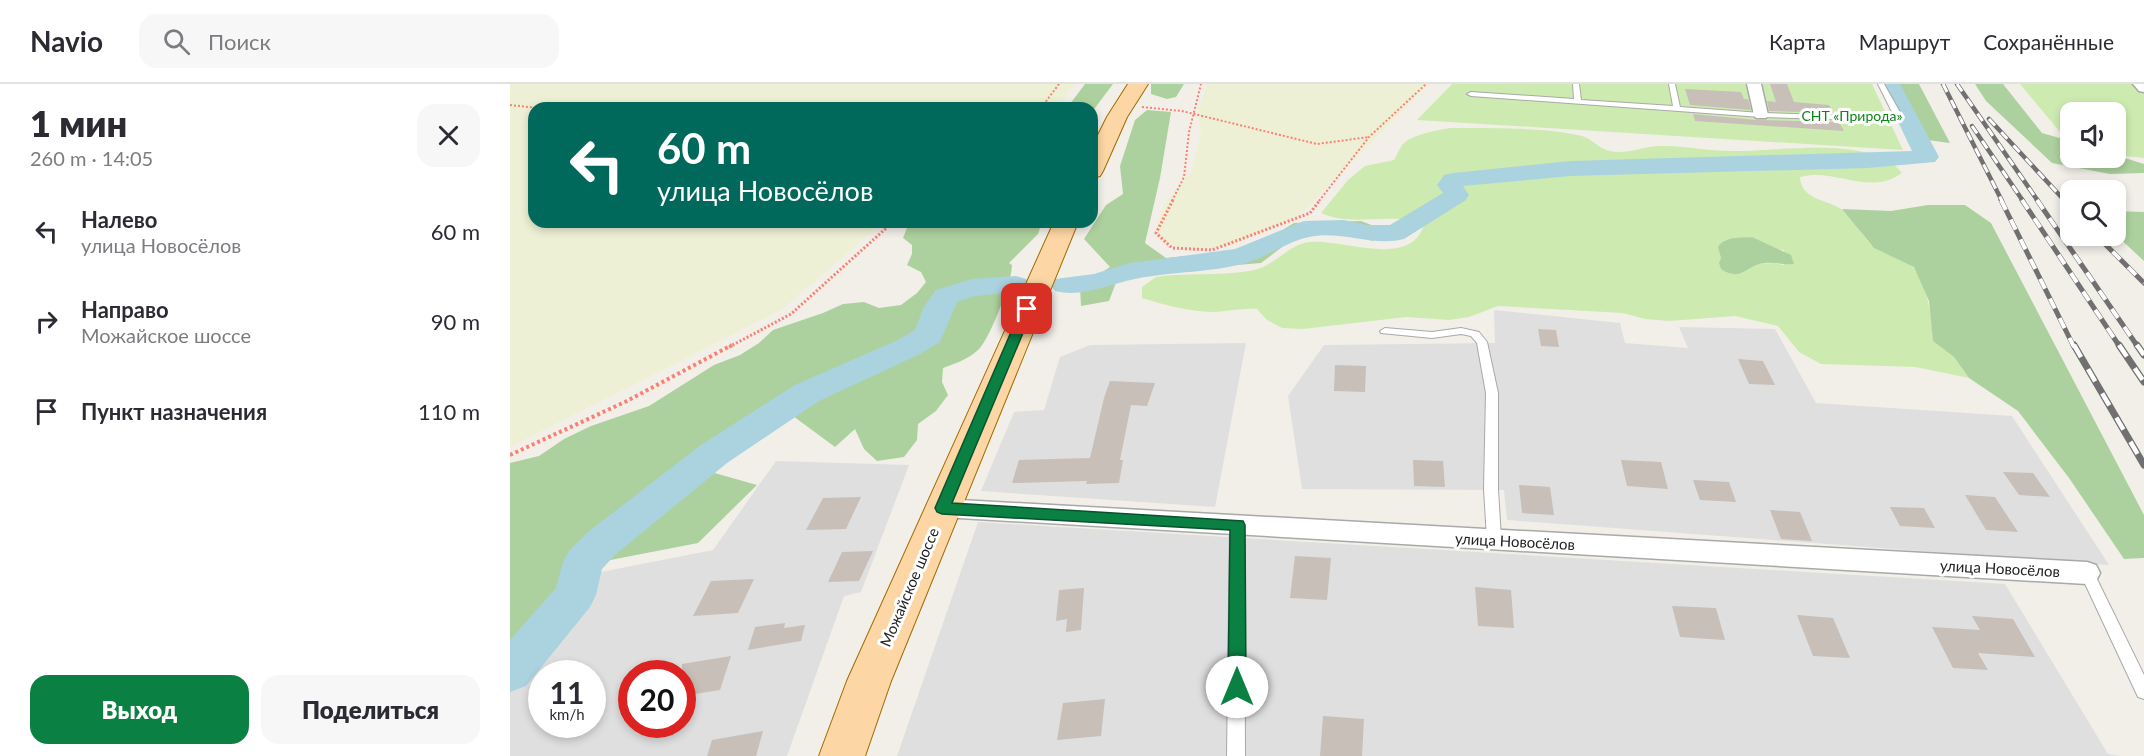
<!DOCTYPE html>
<html lang="ru">
<meta charset="utf-8">
<style>
body{margin:0;font-family:Lato,sans-serif;background:#f7f7f7;color:#2b2b33;height:100vh;display:flex;flex-direction:column;font-size:22px;white-space:nowrap}
*{box-sizing:border-box;margin:0}
p{font-size:20px;color:#7c7c81}
.icon{flex:none;width:33px;height:33px;fill:none;stroke:currentColor;stroke-width:2;stroke-linecap:round;stroke-linejoin:round}
.map{position:relative;flex:1;overflow:hidden}
.drawer{display:flex;flex-direction:column;background:#fff;width:510px}
.drawer>*{flex:none}
.hud{position:absolute;left:18px;top:18px;width:570px;height:126px;border-radius:18px;box-shadow:0 3px 9px #0003;background:#00695c;color:#fff;overflow:hidden}
.tools{position:absolute;left:1550px;top:18px;display:grid;gap:12px}
.tools a{display:grid;place-items:center;width:66px;height:66px;border-radius:12px;background:#fff;box-shadow:0 3px 9px #0003;font-size:30px}
.speed{position:absolute;left:18px;top:576px;display:flex;gap:12px;font-size:30px;font-weight:700;text-align:center}
.speed>*{display:grid;place-content:center;width:78px;height:78px;border-radius:50%;background:#fff;box-shadow:0 3px 9px #0003;line-height:1}
.speed small{font-size:15px;font-weight:400}
.speed .limit{border:9px solid #d22;background:#fff;color:#111}
.pin{position:absolute;display:grid;place-items:center;width:51px;height:51px;color:#fff;margin:-26px;border-radius:12px;box-shadow:0 3px 9px #0006}
.me{position:absolute;width:66px;margin:-33px;rotate:0deg;stroke-linejoin:round;filter:drop-shadow(0 0 4px #0008)}
.turn{display:flex;align-items:center;gap:21px;height:126px;padding:0 30px;font-size:27px}
.turn .icon{width:78px;height:78px;stroke-width:2.5}
.turn b{display:block;font-size:42px;line-height:51px}
.round{display:grid;place-items:center;flex:none;width:63px;height:63px;border-radius:18px;background:#f7f7f7}
.summary{display:flex;align-items:center;justify-content:space-between;height:102px;padding:0 30px}
h1{font-size:36px;font-weight:800;line-height:45px}
.action{display:flex;gap:12px;margin-top:auto;padding:12px 30px}
.action a{flex:1;height:69px;border-radius:18px;background:#0b8043;color:#fff;font-size:24px;font-weight:800;line-height:69px;text-align:center}
.action a+a{background:#f7f7f7;color:#2b2b33}
ul{padding:0;list-style:none}
li{display:flex;align-items:center;gap:18px;height:90px;padding:0 30px}
li div{flex:1}
li b{display:block;font-size:22px}
li em{font-style:normal}
header{display:flex;align-items:center;gap:36px;box-sizing:border-box;height:84px;padding:0 30px;background:#fff;border-bottom:2px solid #e1e1e2}
header strong{font-size:28px}
nav{display:flex;gap:33px;margin-inline-start:auto;font-size:21px}
.search{width:420px;height:54px;background:#f7f7f7;display:flex;align-items:center;gap:15px;box-sizing:border-box;padding:0 21px;border-radius:18px;color:#7c7c81;font-size:22px}
main{display:flex;flex:1;min-height:0}
.map>svg:first-child{display:block}
.residential{fill:#e0dfdf;fill-rule:evenodd}
.farmland{fill:#eef0d5}
.grass{fill:#cdebb0;fill-rule:evenodd}
.forest{fill:#add19e}
.lines{fill:none;stroke-linecap:round;stroke-linejoin:round}
.river{fill:#aad3df;fill-rule:evenodd}
.building{fill:#c7bfb8}
.service-casing{stroke:#a9a9a9;stroke-width:2}
.minor-casing{stroke:#a9a9a9;stroke-width:3}
.primary-casing{stroke:#a06b00;stroke-width:2}
.path-far2{stroke:#fa8072;stroke-width:2;stroke-dasharray:2 2;stroke-linecap:butt}
.path-far1{stroke:#fa8072;stroke-width:3;stroke-dasharray:2 2;stroke-linecap:butt}
.path{stroke:#fa8072;stroke-width:4;stroke-dasharray:3 3;stroke-linecap:butt}
.service{fill:#fff;fill-rule:evenodd}
.minor{fill:#fff;fill-rule:evenodd}
.primary{fill:#fcd6a4;fill-rule:evenodd}
.rail-far2-casing{stroke:#707070;stroke-width:4.5}
.rail-far1-casing{stroke:#707070;stroke-width:5}
.rail-casing{stroke:#707070;stroke-width:7}
.rail-far2{stroke:#fff;stroke-width:3;stroke-dasharray:9;stroke-linecap:butt}
.rail-far1{stroke:#fff;stroke-width:4;stroke-dasharray:11;stroke-linecap:butt}
.rail{stroke:#fff;stroke-width:4.5;stroke-dasharray:14;stroke-linecap:butt}
.route{fill:#0b8043;stroke:#07532c;stroke-width:1.5}
.labels{text-anchor:middle;dominant-baseline:central;stroke-width:6;stroke-linejoin:round;paint-order:stroke}
.far-park-label{font-size:14px;fill:#0c8416;stroke:#fff}
.street-label{font-size:15px;fill:#222;stroke:#fff}
</style>
<header>
<strong>Navio</strong>
<div class="search"><svg class="icon" aria-label="search" viewBox="0 0 24 24"><circle cx="10" cy="10" r="6"/><path d="M15 15l6 6"/></svg>Поиск</div>
<nav><a>Карта</a><a>Маршрут</a><a>Сохранённые</a></nav>
</header>
<main>
<section class="drawer">
<div class="summary"><div><h1>1 мин</h1><p>260 m · 14:05</p></div><a class="round"><svg class="icon" aria-label="close" viewBox="0 0 24 24"><path d="M6 6l12 12M18 6L6 18"/></svg></a></div>
<ul>
<li><svg class="icon" aria-label="left" viewBox="0 0 24 24"><path d="M17 20v-9H6M10 6l-5 5 5 5"/></svg><div><b>Налево</b><p>улица Новосёлов</p></div><em>60 m</em></li>
<li><svg class="icon" aria-label="right" viewBox="0 0 24 24"><path d="M7 20v-9h11M14 6l5 5-5 5"/></svg><div><b>Направо</b><p>Можайское шоссе</p></div><em>90 m</em></li>
<li><svg class="icon" aria-label="arrive" viewBox="0 0 24 24"><path d="M6 21V4h12l-3 4 3 4H6"/></svg><div><b>Пункт назначения</b></div><em>110 m</em></li>
</ul>
<div class="action"><a>Выход</a><a>Поделиться</a></div>
</section>
<div class="map">
<svg width="1634" height="672" viewBox="0 0 1634 672">
<rect width="100%" height="100%" fill="#f2efe9"/>
<path class="residential" d="M984,226L1110,239L1115,259L1178,264L1169,243L1265,245L1306,319L1502,332L1599,481L997,436L994,406L792,405L778,312L814,261L985,259Z
M736,259L705,423L471,407L504,328L534,326L550,273L580,261Z
M266,377L399,381L351,508L334,512L277,672H0V599L19,592L91,488L203,466ZM32,590H82V640H32ZM122,590H172V640H122Z
M468,438L1495,500L1598,670L1611,672H387Z"/>
<path class="farmland" d="M0,0H565L547,24H24V138H373L273,225L0,363Z
M697,0H919L792,129L726,160L710,164L673,165L657,159L647,152V142L653,123L660,113L681,88L691,49L687,28Z"/>
<path class="grass" d="M942,0H1362L1393,66L907,36Z
M1510,0H1634V74L1605,71V28H1560V60Z
M940,44C978,44 1036,43 1072,52C1087,57 1088,67 1108,68C1124,68 1138,61 1153,62C1176,62 1199,67 1221,67C1264,68 1363,50 1392,89C1359,113 1325,83 1290,93C1291,116 1316,115 1331,125C1343,132 1352,154 1364,163C1375,172 1397,174 1405,185C1419,207 1421,231 1423,256L1444,273L1459,294L1405,283L1311,280L1289,268L1268,242L1225,232L1159,237L1135,235L1113,229L988,222L959,233L939,236L896,233L793,245L772,244L757,236L747,225C733,224 720,227 705,228C681,228 655,221 632,214V203L646,193C676,188 725,193 751,184C766,178 779,163 794,159C826,151 901,188 914,140C880,127 843,144 811,129L838,96L855,82L884,76C887,71 888,67 891,63C897,51 928,46 940,44ZM1242,153L1264,165L1274,166V181L1264,179L1246,180L1211,174L1210,168L1215,156Z"/>
<path class="forest" d="M575,0H603L582,28V24H557Z
M641,0H674L666,13L657,15L641,10Z
M1388,0H1409L1440,59L1417,56Z
M1465,0H1493L1532,49L1560,57V74H1605V71L1634,80V89L1600,90L1542,79L1476,17Z
M637,26L661,28L650,94L635,159L656,174L739,166L784,139L851,137L869,144L863,157L829,148L788,151L751,179L618,190L607,196L599,217L571,222L570,203L600,183L574,155L596,121L613,110L610,82L625,36Z
M1418,121H1455L1481,139L1634,431V474L1614,475L1559,394L1508,327L1459,294L1444,273L1423,257L1419,217L1404,183L1364,164L1332,125L1381,127Z
M1605,127L1634,128V177L1605,150Z
M406,138H532L528,150L499,179L502,181C502,198 481,251 470,264C460,275 446,279 433,284L432,298L438,311L426,327L408,340L407,356L394,373L367,377L354,365L345,345L325,363L283,332L278,337C249,349 210,359 194,386L247,401L188,459L85,479L0,568V379L29,372L54,355L81,342L139,322L204,281L230,271L249,259L263,246L313,229L333,220L354,218L369,224L391,221L407,209L416,198L411,188L397,181L402,170V161L393,154L397,144Z
M1242,153L1281,171L1284,180C1273,181 1265,178 1255,179C1237,180 1232,199 1211,185L1209,179L1211,174L1208,163C1215,152 1230,154 1242,153Z"/>
<g class="lines">
<path class="river" d="M1370,0H1390L1429,73L1425,78L1358,84L1061,92L953,102L959,111L956,116L894,155C862,163 831,146 799,153C778,157 759,172 739,178C703,189 663,187 625,195C598,200 573,214 545,207L541,201L545,195L584,190L620,179L725,165L794,137L834,136L856,141H880L933,109L927,101L934,91L943,89L1061,77L1402,67Z
M506,192L516,195L520,201L516,207L465,212L447,218L430,258L410,270L309,317L217,379L106,470L92,485L86,511L80,523L16,602L0,608V556L46,504L53,478L59,467L78,448L191,361L285,301L388,256L405,246L414,223L426,206L462,195Z"/>
</g>
<path class="building" d="M1260,0H1277L1284,18L1319,21L1324,29L1259,27L1257,17L1266,18Z
M1175,5L1231,8L1234,15H1238L1241,26L1180,21Z
M1183,30L1246,36L1329,38L1334,47L1185,37Z
M1028,245L1046,246L1049,263L1031,262Z
M1228,275L1253,277L1265,301L1239,300Z
M825,281L856,282L855,308L824,307Z
M600,297L645,299L637,322L621,321L610,376H613L609,399L576,400L577,397L502,399L509,376L580,374L594,314Z
M903,376L933,377L935,403L904,402Z
M1111,376L1151,378L1158,405L1117,402Z
M1493,388L1523,389L1540,413L1509,411Z
M1183,396L1219,398L1226,418L1190,416Z
M1009,401L1040,403L1044,431L1012,429Z
M1455,411L1485,413L1508,448L1476,446Z
M351,413L336,445L296,446L313,414Z
M1380,423L1414,424L1425,444L1390,442Z
M1260,426L1290,428L1302,457L1271,455Z
M363,467L349,497L318,498L332,468Z
M785,472L821,474L817,516L780,514Z
M244,495L228,529L183,532L201,497Z
M965,503L1001,506L1004,544L968,542Z
M574,504L571,546L556,548L557,535L546,537L549,506Z
M1162,522L1206,524L1215,556L1170,553Z
M1287,531L1323,534L1340,574L1303,572Z
M1462,532L1503,535L1525,573L1468,569L1478,586L1443,584L1422,543L1470,546Z
M275,539L274,544L295,541L291,557L238,566L245,543Z
M221,572L210,606L172,612V580Z
M595,615L591,652L547,656L553,619Z
M813,632L854,635L852,672H810Z
M253,647L246,672H197L202,656Z"/>
<g class="lines">
<g class="service-casing">
<path id="service" d="M1063,0H1069L1071,16L1163,22L1159,0H1165L1170,23L1251,29L1380,33L1383,30L1368,0H1374L1391,30L1382,37L1251,33L961,12L957,10L961,8L1064,15Z
M875,244L922,248L951,244L969,248L977,258L988,309V405L991,455L989,459L984,460L979,459L977,455L974,405L976,309L967,259L961,252L951,250L922,254L871,249L870,247Z
M727,436L732,437L734,441L735,672H717L720,441L722,437Z
M1577,483L1582,485L1634,591V615L1628,613L1570,489L1572,485Z"/>
</g>
<g class="minor-casing">
<path id="minor" d="M1237,0H1251L1258,31L1256,34H1246L1244,31Z
M1623,0H1634V8L1629,7Z
M432,415L1577,478L1586,481L1590,489L1586,497L1577,500L432,433L423,431L420,424L423,417Z"/>
</g>
<g class="primary-casing">
<path id="primary" d="M618,0H638L617,33L593,87L590,92L582,94V63L597,33Z
M544,138H568L381,597L355,672H309L337,597Z"/>
</g>
<path class="path-far2" d="M0,21L28,24
M632,23L672,27L807,60L859,53
M531,24L549,0
M662,117L674,93L679,48L691,0
M809,117L859,53L916,0"/>
<path class="path-far1" d="M663,116L646,149L662,164L702,166L800,129L810,116
M219,263L281,230L383,138"/>
<path class="path" d="M0,371L115,318L222,261"/>
<use href="#service" class="service"/>
<use href="#minor" class="minor"/>
<use href="#primary" class="primary"/>
<g class="rail-far2-casing">
<path id="rail-far2" d="M1433,0L1492,117
M1447,0L1528,117
M1479,35L1555,117
M1462,42L1513,117"/>
</g>
<g class="rail-far1-casing">
<path id="rail-far1" d="M1491,116L1564,263
M1512,116L1610,263
M1527,116L1628,263
M1553,116L1560,123
M1587,152L1634,199"/>
</g>
<g class="rail-casing">
<path id="rail" d="M1564,261L1634,381
M1609,261L1634,298
M1627,261L1634,271"/>
</g>
<use href="#rail-far2" class="rail-far2"/>
<use href="#rail-far1" class="rail-far1"/>
<use href="#rail" class="rail"/>
</g>
<path class="route" d="M517,221L523,225L442,419L733,437L735,441L736,603L733,608L727,611L720,608L718,603L720,446L432,430L427,428L425,424L511,225Z"/>
<g class="labels">
<g class="far-park-label">
<text x="1342" y="31">СНТ «Природа»</text>
</g>
<g class="street-label">
<text transform="translate(1005 457) rotate(3)">улица Новосёлов</text>
<text transform="translate(1490 484) rotate(3)">улица Новосёлов</text>
<text transform="translate(399 503) rotate(-67)">Можайское шоссе</text>
</g>
</g>
</svg>
<div class="tools">
<a><svg class="icon" aria-label="sound" viewBox="0 0 24 24"><path d="M4 9h4l5-4v14l-5-4H4zM17 9q2 3 0 6"/></svg></a>
<a><svg class="icon" aria-label="search" viewBox="0 0 24 24"><circle cx="10" cy="10" r="6"/><path d="M15 15l6 6"/></svg></a>
</div>
<div class="speed"><div>11<small>km/h</small></div><div class="limit">20</div></div>
<div class="pin" style="left:517px;top:225px;background:#d93025"><svg class="icon" aria-label="arrive" viewBox="0 0 24 24"><path d="M6 21V4h12l-3 4 3 4H6"/></svg></div>
<svg class="me" style="left:727px;top:603px" viewBox="-20 -20 40 40"><circle r="19" fill="#fff"/><path d="M0-13L10 11 0 6-10 11z" fill="#0b8043"/></svg>
<div class="hud">
<div class="turn"><svg class="icon" aria-label="left" viewBox="0 0 24 24"><path d="M17 20v-9H6M10 6l-5 5 5 5"/></svg><div><b>60 m</b>улица Новосёлов</div></div>
</div>
</div>
</main>
